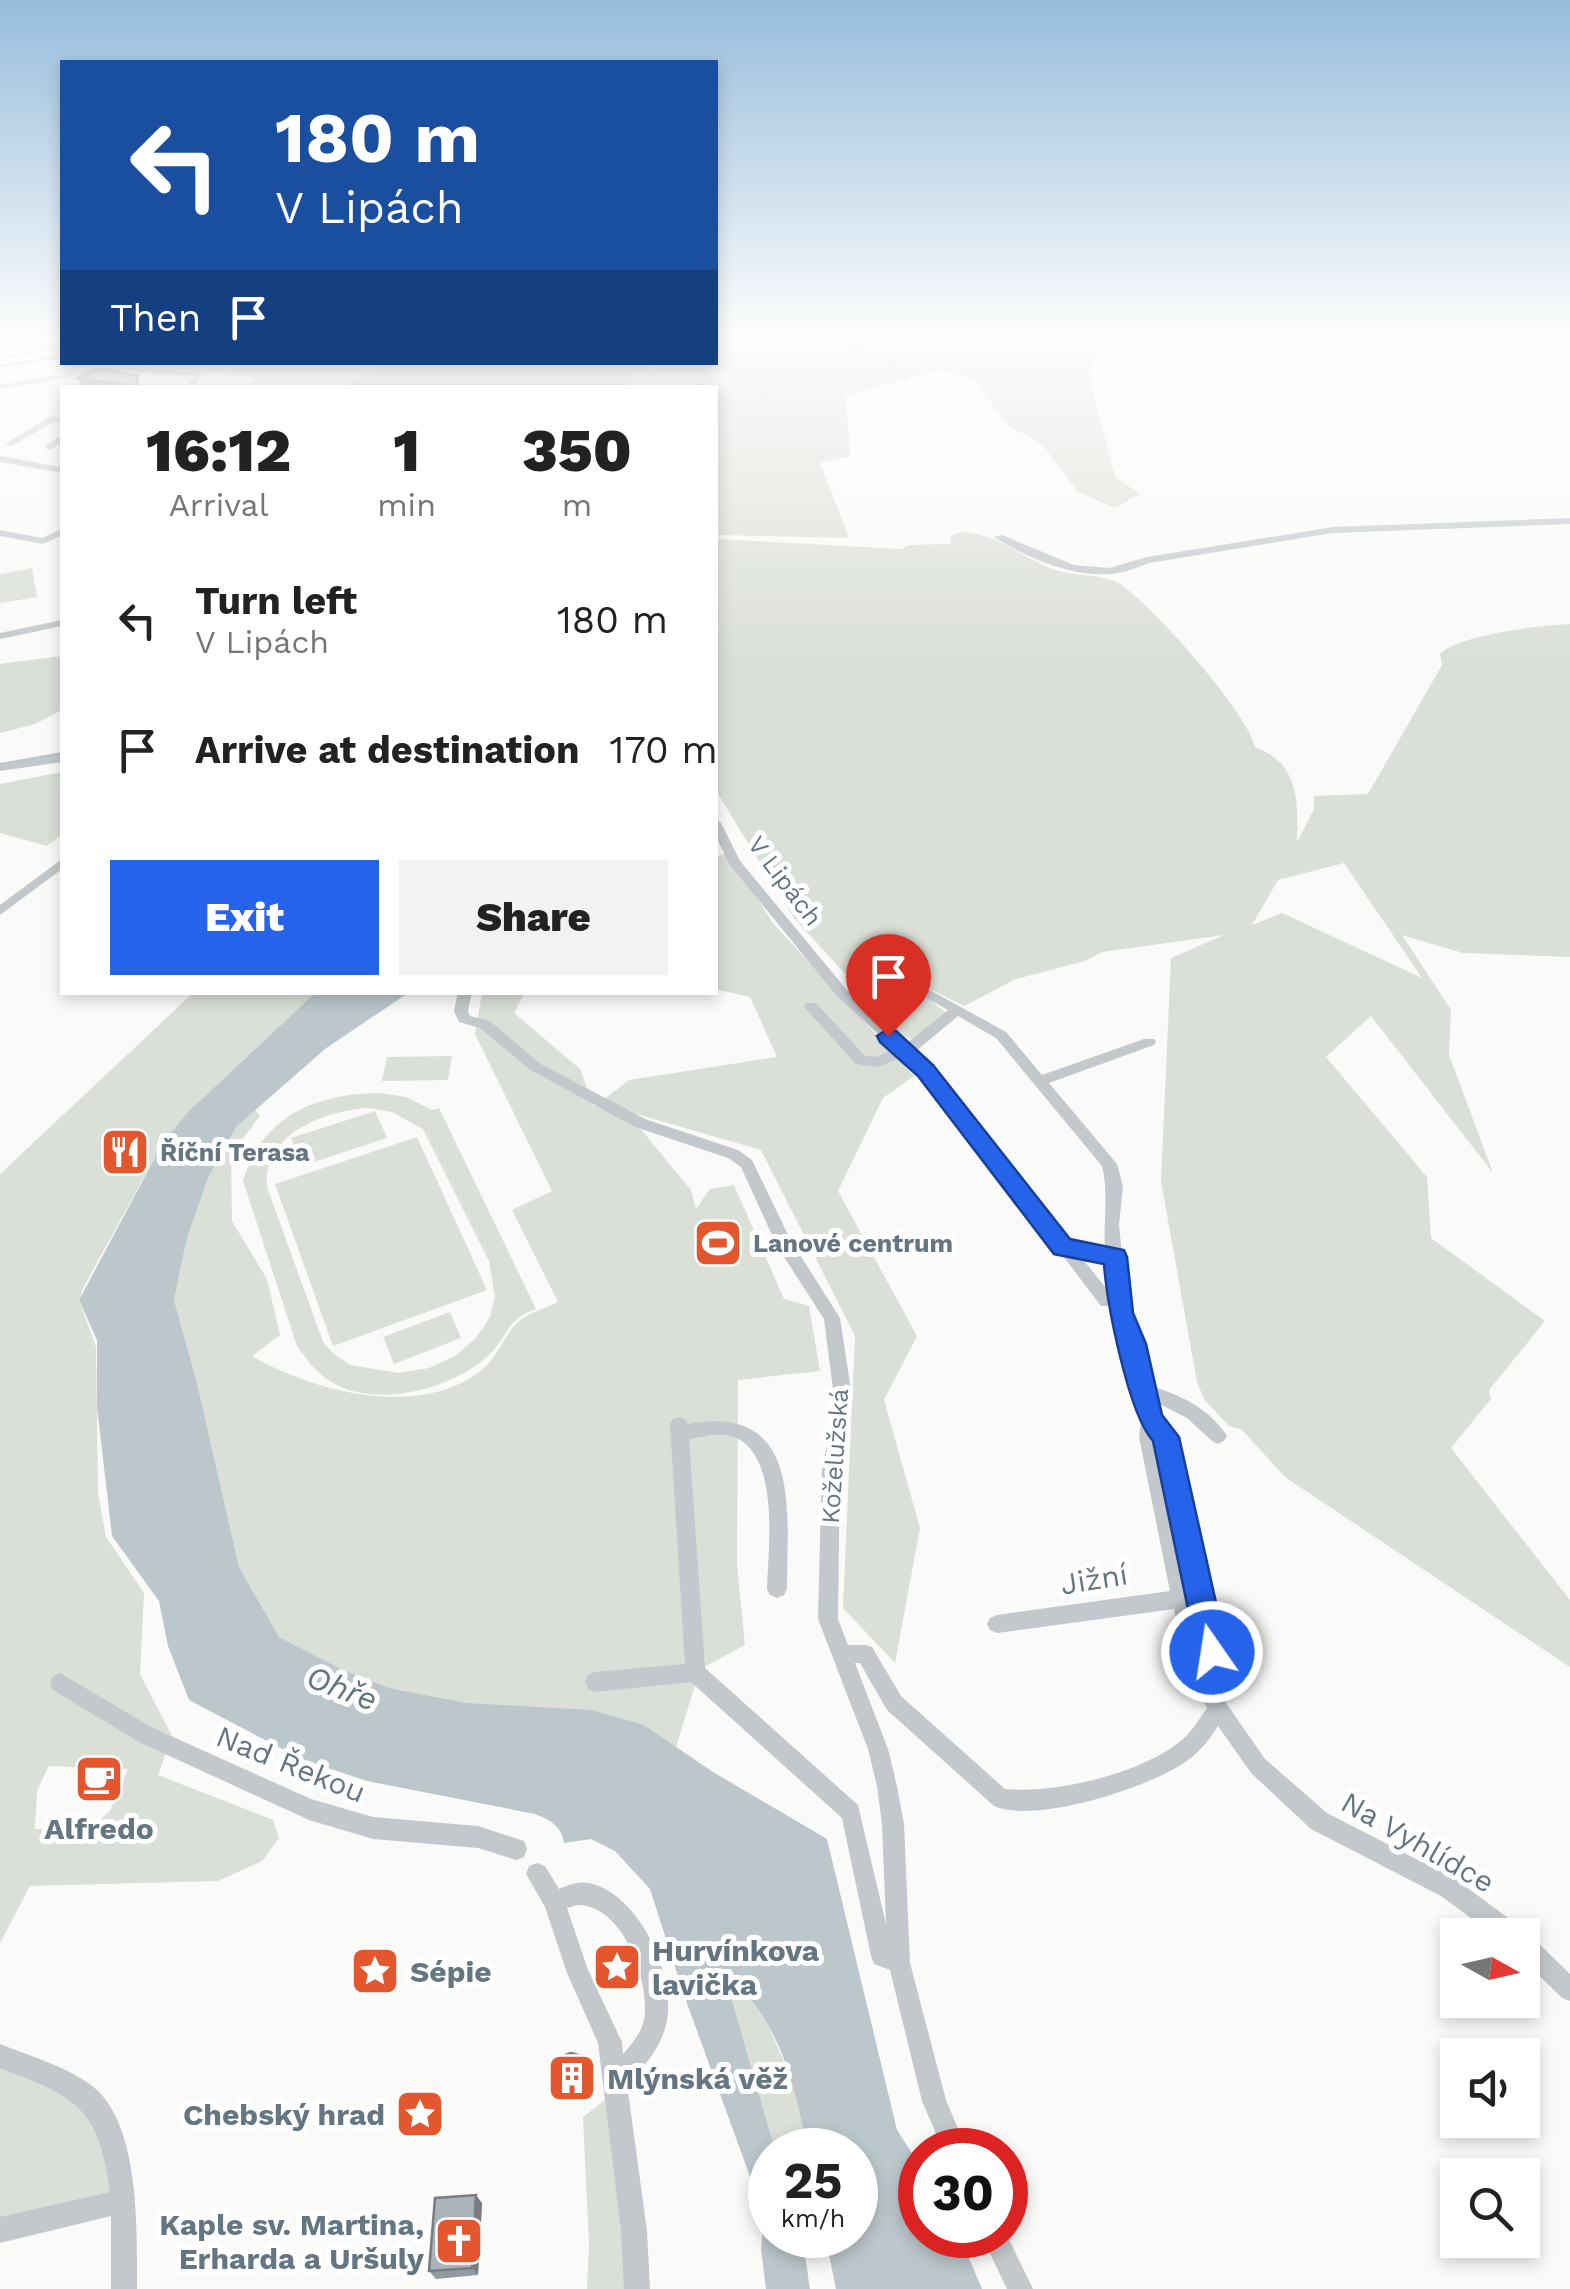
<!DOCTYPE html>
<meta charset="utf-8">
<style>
body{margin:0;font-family:"Work Sans",sans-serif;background:#f2f2f2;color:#222;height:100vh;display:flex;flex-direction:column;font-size:38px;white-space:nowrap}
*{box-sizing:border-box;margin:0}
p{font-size:32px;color:#767676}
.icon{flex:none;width:55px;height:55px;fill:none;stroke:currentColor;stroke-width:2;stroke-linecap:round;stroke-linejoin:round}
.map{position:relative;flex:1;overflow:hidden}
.sheet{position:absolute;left:60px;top:385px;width:658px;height:610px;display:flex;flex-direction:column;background:#fff;border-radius:0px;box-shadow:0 5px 15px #0003}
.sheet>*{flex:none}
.top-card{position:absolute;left:60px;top:60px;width:658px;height:305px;border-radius:0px;box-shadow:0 5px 15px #0003;background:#1a4fa0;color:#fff;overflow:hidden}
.needle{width:65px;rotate:98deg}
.tools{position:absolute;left:1440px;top:1918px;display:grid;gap:20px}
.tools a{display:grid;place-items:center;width:100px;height:100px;border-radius:0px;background:#fff;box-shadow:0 5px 15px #0003;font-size:50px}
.speed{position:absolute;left:748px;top:2128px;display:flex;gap:20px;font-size:50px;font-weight:700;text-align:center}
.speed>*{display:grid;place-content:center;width:130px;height:130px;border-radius:50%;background:#fff;box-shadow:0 5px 15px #0003;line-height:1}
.speed small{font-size:25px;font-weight:400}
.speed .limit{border:15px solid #d22;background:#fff;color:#111}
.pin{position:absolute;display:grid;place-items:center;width:85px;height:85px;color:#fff;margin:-102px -42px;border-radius:50% 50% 50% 0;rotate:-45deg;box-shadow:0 0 10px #0007}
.pin .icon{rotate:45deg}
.me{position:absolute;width:110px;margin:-55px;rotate:347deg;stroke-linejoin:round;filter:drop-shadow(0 0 8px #0008)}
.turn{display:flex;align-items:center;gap:35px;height:210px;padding:0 50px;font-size:45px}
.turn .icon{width:130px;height:130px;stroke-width:2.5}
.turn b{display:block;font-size:70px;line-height:85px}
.then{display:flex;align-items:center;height:95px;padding:0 50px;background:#0003;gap:20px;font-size:38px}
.eta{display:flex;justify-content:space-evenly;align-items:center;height:170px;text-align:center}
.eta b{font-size:60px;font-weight:800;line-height:70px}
.button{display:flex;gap:20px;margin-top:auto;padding:20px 50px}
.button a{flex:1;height:115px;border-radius:0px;background:#2563eb;color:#fff;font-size:40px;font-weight:800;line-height:115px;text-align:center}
.button a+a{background:#f2f2f2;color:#222}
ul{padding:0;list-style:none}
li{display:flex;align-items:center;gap:30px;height:130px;padding:0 50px}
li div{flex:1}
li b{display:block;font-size:38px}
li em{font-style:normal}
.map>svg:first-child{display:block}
.green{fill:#dadfd7;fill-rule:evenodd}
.water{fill:#bbc7cb}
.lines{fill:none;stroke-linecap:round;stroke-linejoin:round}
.stream-far1{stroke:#bbc7cb;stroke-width:2.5}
.stream{stroke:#bbc7cb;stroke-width:4}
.major-casing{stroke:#b5babe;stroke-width:5}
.minor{fill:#c3c8cc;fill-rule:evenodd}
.major{fill:#fff;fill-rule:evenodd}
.wall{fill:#929a9f}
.shaded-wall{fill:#777d82}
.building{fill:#aab3b9;stroke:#777d82;stroke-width:2.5}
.route{fill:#2563eb;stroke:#184099;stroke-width:2.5}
.labels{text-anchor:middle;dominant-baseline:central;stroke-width:10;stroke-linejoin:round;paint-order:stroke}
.street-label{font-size:25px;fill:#657683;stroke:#fff}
.poi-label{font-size:25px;font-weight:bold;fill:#657683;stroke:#fff;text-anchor:start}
.near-street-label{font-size:30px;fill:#657683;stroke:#fff}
.near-poi-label{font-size:30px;font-weight:bold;fill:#657683;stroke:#fff;text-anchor:start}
.near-water-label{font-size:32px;font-style:italic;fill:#60757c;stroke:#fff}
</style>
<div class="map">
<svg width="1570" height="2289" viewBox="0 0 1570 2289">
<rect width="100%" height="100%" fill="#fafaf8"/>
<path class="green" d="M715,339H1120L1097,356L1089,376L1115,477L1140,494L1115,508L1078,492L1043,445L1007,425L973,378L941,370L846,395L850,456L820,463L849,538L715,535V388H627C652,359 679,363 715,362Z
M116,363H394L372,368L347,388L249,387L256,377Z
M961,532C997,533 1020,557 1053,569C1073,577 1102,573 1120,584C1152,605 1248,713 1255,747C1300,764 1298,802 1297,842L1314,809V796L1368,794L1442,665L1440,654C1458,635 1541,625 1570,624V957L1463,953L1402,935L1451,1010L1449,1055L1493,1173L1371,1016L1326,1057L1427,1177L1431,1238L1545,1321L1489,1390L1491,1399L1451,1448L1570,1600V1667L1285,1477L1241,1429L1229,1426L1204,1399L1197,1382L1161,1181L1171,958L1224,935L1102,952L1085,961L1016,979L964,1006L930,989L924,995L945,1012L914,1039L903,1037L794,918L715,789V539L902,549L909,545L951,544L950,536ZM1344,863L1422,978L1282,913L1252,925L1278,880Z
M32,568L37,597L0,603V574Z
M62,656V710L35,724L0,733V664Z
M62,772V834L47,846L0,833V784Z
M728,852L772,922L914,1076L883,1098L838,1191L917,1336L884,1400L920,1528L895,1663L843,1608L855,1336L761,1150L626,1111L691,1190L696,1209L710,1189L734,1185L784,1299L809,1306L820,1371L738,1380L737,1565L745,1645L700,1669L676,1747L644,1725L467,1703L389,1688L341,1669L279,1637L239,1567L197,1383L174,1300L187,1238L209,1176L237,1126L254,1108L260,1116L231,1154L232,1221L267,1279L280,1335L252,1356C314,1392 424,1421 485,1367C498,1355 505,1335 517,1323C527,1313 546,1308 558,1302L512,1210L552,1191L475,1034L482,993H524L514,1013L580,1069L594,1107L629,1080L777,1057L750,997L715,989V857Z
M193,993H315L187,1113L164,1141L83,1288L79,1300L96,1347L98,1492L106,1537L144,1593L140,1674L172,1736L158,1775L273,1820L279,1838L262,1861L218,1881L30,1886L0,1943V1174ZM49,1766L128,1769L110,1811L91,1828L35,1829L37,1791Z
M452,1056L448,1080L382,1081L387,1057Z
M380,1093L406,1097L432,1110L439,1108L536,1309C504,1321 510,1335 488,1356C450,1390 374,1410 328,1380C315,1371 306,1358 297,1346L243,1181C263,1115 315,1094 380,1093ZM367,1108L392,1112L423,1129L489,1261L495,1296L490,1317L476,1338L455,1356L429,1368L399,1373L350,1365L334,1354L323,1342L267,1187C262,1134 324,1111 367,1108Z
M375,1111L387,1138L302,1166L291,1138Z
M417,1137L487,1290L333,1346L275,1184Z
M450,1312L461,1338L394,1364L383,1337Z
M721,1969L761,2008L797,2093L807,2150H775Z
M0,2056L89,2099L124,2201L0,2230Z
M605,2100L629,2289H587L589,2244L583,2117Z"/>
<path class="water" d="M394,363V362L660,363L638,375L627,387H347L372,368Z
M315,993H408L325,1049L237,1126L209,1176L187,1238L174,1300L197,1383L239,1567L279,1637L341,1669L389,1688L467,1703L591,1710L644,1725L713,1772L827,1839L897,2130L920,2166V2235H959L982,2289H836L825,2235H855V2150H807C796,2083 777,2015 723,1970L775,2150H770V2235H802L810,2289H766L761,2249L764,2215L684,1995L650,1889L615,1851L591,1839L564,1843C562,1826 550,1820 535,1814L367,1781L301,1759L189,1700L168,1646L159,1601L112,1536L97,1407V1340L79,1300L164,1141L187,1113Z"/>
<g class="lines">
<path class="stream-far1" d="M715,345C771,345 873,329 908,381"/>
<path class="stream" d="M0,765L62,754"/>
<g class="major-casing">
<path id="major" d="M62,349V355L0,365V359Z"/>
</g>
<path class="minor" d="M0,339H13L0,342Z
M109,366L198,372L202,374L194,388H186L193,376L109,370L0,389V385Z
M700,383L704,385L702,388H692Z
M51,416L62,418V422L55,421L12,446L5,444Z
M59,437H62V442L52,449H46V445Z
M0,456L62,467V473L0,462Z
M1570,518V524L1333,533L1149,563C1136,568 1124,573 1110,574C1072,577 1025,557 994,537L1002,535L1074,565L1109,568L1147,557L1333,527Z
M62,529V535L43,544L0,536V530L42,538Z
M62,620V626L0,639V633Z
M62,756V762L0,771V765Z
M715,819L721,823L740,861L846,989L906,1044L948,1010L923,996L921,993L928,989L1006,1032L1042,1075L1144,1039H1154L1156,1042L1154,1045L1049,1083L1117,1164L1123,1186L1119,1225L1128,1313L1141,1344L1151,1386C1181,1395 1210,1409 1227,1436L1224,1441L1218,1444L1212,1441L1187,1418L1154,1401L1158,1417L1174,1437L1222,1652L1226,1703L1265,1759L1327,1813L1457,1880L1520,1927L1522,1932L1530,1935L1570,1974V2001L1562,1998L1522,1959V1935H1494L1441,1896L1311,1829L1251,1773L1218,1726C1208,1742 1197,1755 1181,1765C1142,1789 1036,1824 994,1806L887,1710L860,1663H855L888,1749L897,1786L904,1824L910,1963L946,2100L967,2150H943L922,2101L890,1970L874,1964L871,1956L842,1818L691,1682L595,1692L588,1689L585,1682L588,1675L595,1672L685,1664L670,1424L673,1419L679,1417L685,1419L688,1424C803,1403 787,1512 787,1589L784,1595L777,1598L770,1595L767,1589C768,1549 782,1446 727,1435C715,1433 701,1437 689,1439L705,1668L858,1805L886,1924L882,1824L877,1786L868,1749L818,1619L822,1464L832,1429L834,1397L824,1319L777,1246L741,1167L728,1158L635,1127L529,1069L480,1028L459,1022L454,1011L458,992H472L468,1011L470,1016L490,1021L539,1063L645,1119L738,1150L752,1160L790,1239L840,1318L852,1397L850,1429L840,1464L838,1619L848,1645H865L872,1647L901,1696L1005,1789C1056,1794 1144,1773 1183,1739C1193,1730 1199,1719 1207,1708L1185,1666L1174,1609L997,1633L990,1630L987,1624L990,1618L997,1615L1170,1591L1139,1437L1141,1420L1125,1344L1111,1306H1101L1060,1252L1056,1251L1055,1246L921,1073L903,1057L877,1067L856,1064L806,1009L804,1006L806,1003H816L865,1056L876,1057L894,1049L836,995L730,865L715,835ZM958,1016L996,1038L1102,1166C1109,1193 1103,1221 1105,1249L1070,1242L931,1067L915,1052ZM1081,1257L1107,1262L1110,1293Z
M62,859V869L0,915V905Z
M60,1673L153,1728L311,1799L373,1817L478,1826L524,1841L527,1849L524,1857L516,1860L478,1848L373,1839L309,1820L139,1742L53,1690L50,1683L53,1676Z
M537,1863L545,1866L559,1889C568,1885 579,1881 589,1883C640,1894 678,1978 666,2025C660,2049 644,2067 627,2084L647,2231L650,2289H624L621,2231L598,2043L567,1973L545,1907L526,1874L529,1866ZM577,1905C623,1904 651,1982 644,2020C641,2033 632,2044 623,2054L622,2042L588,1970L567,1908Z
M0,2044C30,2056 65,2066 91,2085C141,2122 137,2233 137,2289H111V2216L0,2243V2217L110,2192C99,2107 76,2097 0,2068Z
M1005,2231L1033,2289H1007L981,2235H1005Z"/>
<use href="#major" class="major"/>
</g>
<path class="wall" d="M78,378L142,388H81Z
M553,2069L589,2074L584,2084L570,2093L560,2090Z
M482,2203L478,2275L436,2279L429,2271Z"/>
<path class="shaded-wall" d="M585,2057L589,2074L584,2084L570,2093L567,2086Z
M476,2195L482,2203L478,2275L472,2268Z"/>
<path class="building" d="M97,369L138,376L137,387L78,378Z
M571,2053L585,2057L587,2067L582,2077L567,2086L557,2083L553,2069L559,2057Z
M476,2195L472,2268L429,2271L435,2198Z"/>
<linearGradient id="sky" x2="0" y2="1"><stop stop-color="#96bcdc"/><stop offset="0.51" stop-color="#fdfdfc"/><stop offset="1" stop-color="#fdfdfc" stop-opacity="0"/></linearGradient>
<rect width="1570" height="659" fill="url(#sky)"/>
<path class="route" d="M888,1029L896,1031L933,1065L1070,1239L1124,1250L1127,1257L1133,1313L1146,1344L1162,1415L1179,1437L1227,1652L1223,1662L1212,1666L1201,1662L1197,1652L1153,1441C1128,1413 1107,1304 1104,1264L1054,1254L918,1076L880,1042L877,1036Z"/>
<defs>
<g id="restaurant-square" transform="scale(2.5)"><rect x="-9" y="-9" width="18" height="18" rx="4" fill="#e4572e" stroke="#fff"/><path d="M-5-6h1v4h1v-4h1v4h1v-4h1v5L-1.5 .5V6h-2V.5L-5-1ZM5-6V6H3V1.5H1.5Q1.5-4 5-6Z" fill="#fff"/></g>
<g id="stadium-square" transform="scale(2.5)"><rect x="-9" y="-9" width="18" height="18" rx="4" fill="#e4572e" stroke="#fff"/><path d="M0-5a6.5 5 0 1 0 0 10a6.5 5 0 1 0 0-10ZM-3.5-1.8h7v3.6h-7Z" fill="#fff"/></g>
<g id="cafe-square" transform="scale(2.5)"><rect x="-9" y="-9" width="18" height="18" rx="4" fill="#e4572e" stroke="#fff"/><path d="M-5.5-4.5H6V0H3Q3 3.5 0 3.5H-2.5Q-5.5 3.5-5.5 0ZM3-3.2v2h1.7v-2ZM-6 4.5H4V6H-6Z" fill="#fff"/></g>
<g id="sight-square" transform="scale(2.5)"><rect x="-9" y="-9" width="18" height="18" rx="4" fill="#e4572e" stroke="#fff"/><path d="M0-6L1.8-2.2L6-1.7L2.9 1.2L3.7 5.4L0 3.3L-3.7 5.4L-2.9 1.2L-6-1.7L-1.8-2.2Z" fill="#fff"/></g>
<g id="building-square" transform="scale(2.5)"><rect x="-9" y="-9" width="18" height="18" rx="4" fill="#e4572e" stroke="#fff"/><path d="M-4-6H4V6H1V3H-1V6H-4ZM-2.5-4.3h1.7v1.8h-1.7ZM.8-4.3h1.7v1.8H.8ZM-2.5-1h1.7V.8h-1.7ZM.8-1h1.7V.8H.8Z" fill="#fff"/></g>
<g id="church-square" transform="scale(2.5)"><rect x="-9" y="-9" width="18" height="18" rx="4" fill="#e4572e" stroke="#fff"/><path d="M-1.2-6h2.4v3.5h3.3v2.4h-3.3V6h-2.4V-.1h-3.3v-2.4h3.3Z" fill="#fff"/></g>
</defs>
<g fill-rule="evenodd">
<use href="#restaurant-square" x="125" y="1152"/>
<use href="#stadium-square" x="718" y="1243"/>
<use href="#cafe-square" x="99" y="1779"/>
<use href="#sight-square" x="617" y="1967"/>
<use href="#sight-square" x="375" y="1971"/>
<use href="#building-square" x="572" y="2078"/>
<use href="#sight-square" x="420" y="2114"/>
<use href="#church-square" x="459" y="2241"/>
</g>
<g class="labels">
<g class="street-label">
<text transform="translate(785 881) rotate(53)">V Lipách</text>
<text transform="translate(835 1456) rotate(-86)">Koželužská</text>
</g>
<g class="poi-label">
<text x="160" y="1152">Říční Terasa</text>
<text x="753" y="1243">Lanové centrum</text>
</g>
<g class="near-street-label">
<text transform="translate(1094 1579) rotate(-9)">Jižní</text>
<text transform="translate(291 1764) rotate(22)">Nad Řekou</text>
<text transform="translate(1418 1842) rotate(30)">Na Vyhlídce</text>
</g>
<g class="near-poi-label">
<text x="99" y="1828" text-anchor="middle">Alfredo</text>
<text x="652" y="1950">Hurvínkova<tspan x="652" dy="34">lavička</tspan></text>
<text x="410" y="1971">Sépie</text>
<text x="607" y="2078">Mlýnská věž</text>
<text x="385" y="2114" text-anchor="end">Chebský hrad</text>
<text x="424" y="2224" text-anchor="end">Kaple sv. Martina,<tspan x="424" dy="34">Erharda a Uršuly</tspan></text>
</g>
<g class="near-water-label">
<text transform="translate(342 1688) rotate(21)">Ohře</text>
</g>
</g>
</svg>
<div class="tools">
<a><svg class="needle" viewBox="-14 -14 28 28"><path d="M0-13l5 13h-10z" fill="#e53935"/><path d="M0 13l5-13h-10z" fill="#767676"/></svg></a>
<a><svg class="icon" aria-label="sound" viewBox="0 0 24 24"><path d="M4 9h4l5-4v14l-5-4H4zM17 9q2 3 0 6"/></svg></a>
<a><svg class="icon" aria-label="search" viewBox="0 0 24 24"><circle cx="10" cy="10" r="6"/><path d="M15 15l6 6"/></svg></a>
</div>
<div class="speed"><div>25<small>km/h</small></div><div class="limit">30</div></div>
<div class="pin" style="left:888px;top:1036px;background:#d93025"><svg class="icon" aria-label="arrive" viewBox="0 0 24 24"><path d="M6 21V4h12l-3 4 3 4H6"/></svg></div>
<svg class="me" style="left:1212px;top:1652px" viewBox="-20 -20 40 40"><circle r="17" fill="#2563eb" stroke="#fff" stroke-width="3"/><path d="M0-11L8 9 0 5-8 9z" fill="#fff"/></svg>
<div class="top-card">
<div class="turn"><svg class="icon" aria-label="left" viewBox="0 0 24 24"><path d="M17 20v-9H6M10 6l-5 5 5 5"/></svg><div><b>180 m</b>V Lipách</div></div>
<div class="then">Then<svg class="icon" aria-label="arrive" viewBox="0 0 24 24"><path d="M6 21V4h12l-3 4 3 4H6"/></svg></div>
</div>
<section class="sheet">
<div class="eta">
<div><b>16:12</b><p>Arrival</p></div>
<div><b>1</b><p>min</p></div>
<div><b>350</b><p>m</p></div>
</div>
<ul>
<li><svg class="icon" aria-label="left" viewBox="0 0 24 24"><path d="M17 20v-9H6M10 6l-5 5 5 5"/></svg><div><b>Turn left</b><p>V Lipách</p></div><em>180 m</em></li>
<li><svg class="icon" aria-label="arrive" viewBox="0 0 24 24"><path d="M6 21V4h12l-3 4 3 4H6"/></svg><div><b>Arrive at destination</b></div><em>170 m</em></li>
</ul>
<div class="button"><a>Exit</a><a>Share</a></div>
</section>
</div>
